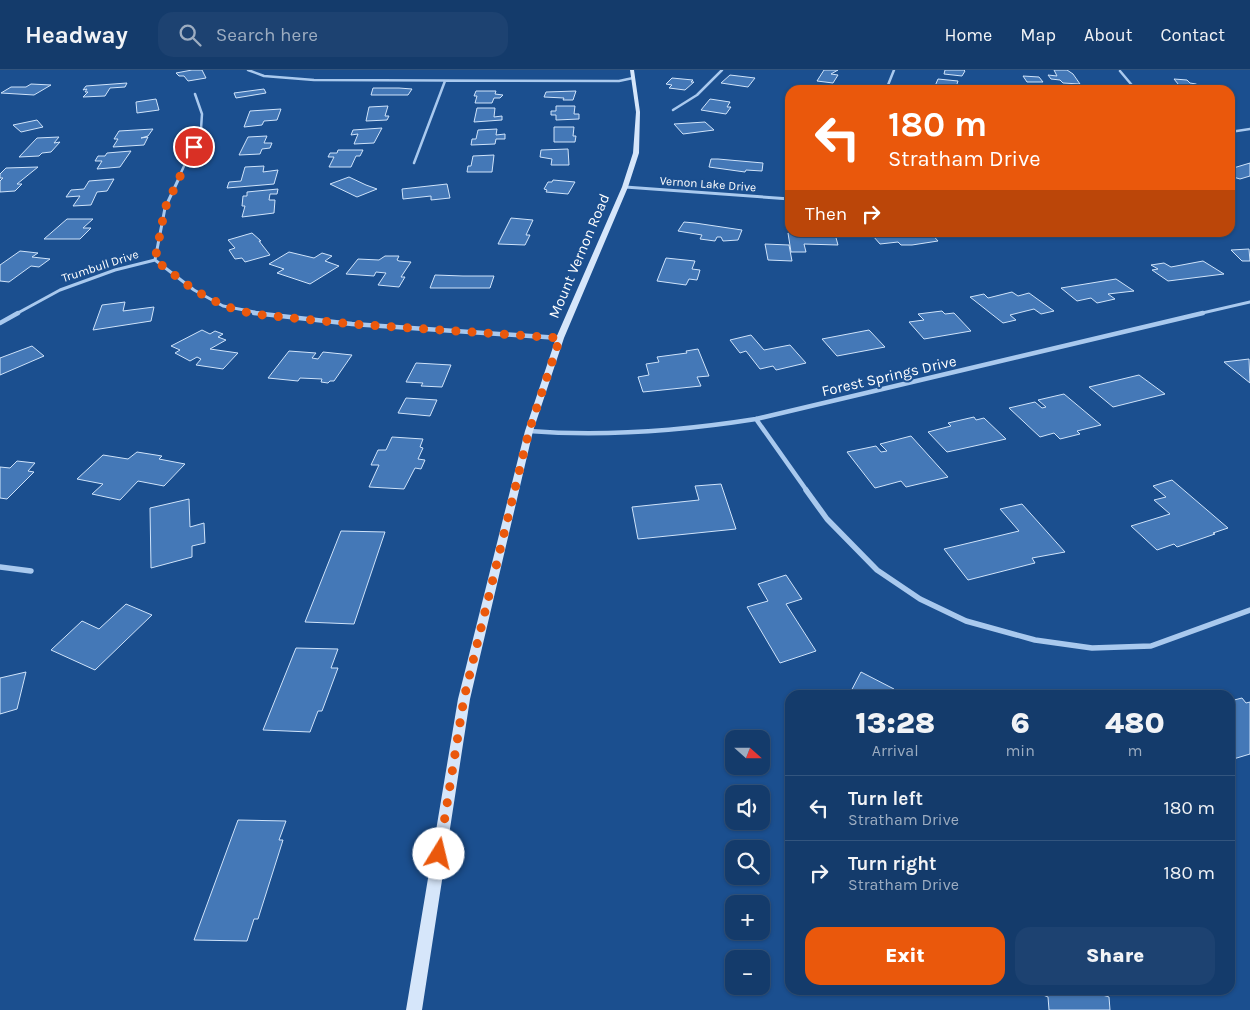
<!DOCTYPE html>
<meta charset="utf-8">
<style>
body{margin:0;font-family:Karla,sans-serif;background:#1d4271;color:#f1f3f6;height:100vh;display:flex;flex-direction:column;font-size:19px;white-space:nowrap}
*{box-sizing:border-box;margin:0}
p{font-size:16px;color:#9dadc1}
.icon{flex:none;width:28px;height:28px;fill:none;stroke:currentColor;stroke-width:2;stroke-linecap:round;stroke-linejoin:round}
.map{position:relative;flex:1;overflow:hidden}
.sheet{position:absolute;left:785px;top:620px;width:450px;height:305px;display:flex;flex-direction:column;background:#143b6b;border-radius:15px;box-shadow:0 1px 4px #0004,0 0 0 1px #33557e}
.sheet>*{flex:none}
.guide{position:absolute;left:785px;top:15px;width:450px;height:152px;border-radius:15px;box-shadow:0 1px 4px #0004,0 0 0 1px #33557e;background:#ea580c;color:#fff;overflow:hidden}
.needle{width:32px;rotate:111deg}
.buttons{position:absolute;left:725px;top:660px;display:grid;gap:10px}
.buttons a{display:grid;place-items:center;width:45px;height:45px;border-radius:10px;background:#143b6b;box-shadow:0 1px 4px #0004,0 0 0 1px #33557e;font-size:25px}
.pin{position:absolute;display:grid;place-items:center;width:42px;height:42px;color:#fff;margin:-21px;border:2px solid #fff;border-radius:50%;box-shadow:0 1px 5px #0007}
.me{position:absolute;width:55px;margin:-28px;rotate:9deg;stroke-linejoin:round;filter:drop-shadow(0 0 4px #0008)}
.turn{display:flex;align-items:center;gap:18px;height:105px;padding:0 20px;font-size:22px}
.turn .icon{width:65px;height:65px;stroke-width:2.5}
.turn b{display:block;font-size:35px;line-height:42px}
.then{display:flex;align-items:center;height:48px;padding:0 20px;background:#0003;gap:10px;font-size:19px}
.eta{display:flex;justify-content:space-evenly;align-items:center;height:85px;text-align:center}
.eta b{font-size:30px;font-weight:800;line-height:35px}
.button{display:flex;gap:10px;margin-top:auto;padding:10px 20px}
.button a{flex:1;height:58px;border-radius:15px;background:#ea580c;color:#fff;font-size:20px;font-weight:800;line-height:58px;text-align:center}
.button a+a{background:#1d4271;color:#f1f3f6}
ul{padding:0;list-style:none}
li{display:flex;align-items:center;gap:15px;height:65px;padding:0 20px;border-top:1px solid #33557e}
li div{flex:1}
li b{display:block;font-size:19px}
li em{font-style:normal}
header{display:flex;align-items:center;gap:30px;box-sizing:border-box;height:70px;padding:0 25px;background:#143b6b;border-bottom:1px solid #33557e}
header strong{font-size:24px}
nav{display:flex;gap:28px;margin-inline-start:auto;font-size:18px}
.search{width:350px;height:45px;background:#1d4271;display:flex;align-items:center;gap:12px;box-sizing:border-box;padding:0 18px;border-radius:15px;color:#9dadc1;font-size:19px}
.map>svg:first-child{display:block}
.building{fill:#4478b7;stroke:#cfe3fa}
.lines{fill:none;stroke-linecap:round;stroke-linejoin:round}
.street-far3{stroke:#a9c9ee;stroke-width:2.5}
.street-far2{stroke:#a9c9ee;stroke-width:3}
.street-far1{stroke:#a9c9ee;stroke-width:4.5}
.street{stroke:#a9c9ee;stroke-width:5.5}
.secondary{fill:#d6e6fa;fill-rule:evenodd}
.route{stroke:#ea580c;stroke-width:9;stroke-dasharray:0 16.2}
.labels{text-anchor:middle;dominant-baseline:central;stroke-width:4;stroke-linejoin:round;paint-order:stroke}
.far-street-label{font-size:12px;fill:#fff;stroke:#1b4f8f}
.street-label{font-size:15px;fill:#fff;stroke:#1b4f8f}
</style>
<header>
<strong>Headway</strong>
<div class="search"><svg class="icon" aria-label="search" viewBox="0 0 24 24"><circle cx="10" cy="10" r="6"/><path d="M15 15l6 6"/></svg>Search here</div>
<nav><a>Home</a><a>Map</a><a>About</a><a>Contact</a></nav>
</header>
<div class="map">
<svg width="1250" height="940" viewBox="0 0 1250 940">
<rect width="100%" height="100%" fill="#1b4f8f"/>
<path class="building" d="M192,0H202L206,8L188,11L184,6H179L176,3Z
M824,0H838L831,4L838,5L833,13L817,11Z
M945,0H964L965,1L962,6L944,4Z
M1054,0H1067L1073,4L1080,14L1063,13L1060,10L1051,9L1048,5L1057,6Z
M730,5L755,8L748,17L721,13Z
M1023,6L1039,7L1043,12H1027Z
M672,8L693,10L691,12H694L685,20L669,18L672,15L666,14Z
M938,9L958,11L955,20H944L938,19L939,16H935Z
M1174,9L1187,10L1190,13L1196,14L1206,20H1183Z
M127,13L125,17L110,18L105,26L83,27L88,22H85L87,19L83,20L86,16Z
M31,14L51,15L34,25L1,23L11,17H26Z
M817,16L837,18L836,20H814Z
M373,18H399L412,19L408,25H371Z
M264,19L266,23L236,28L234,23Z
M476,21H496L495,24L503,25L500,28H494L492,33H475L477,26H474Z
M576,21L573,30H563L564,28L544,27L546,22Z
M156,29L159,40L137,43L136,32Z
M710,29L730,32L727,37H731L726,44L701,40Z
M388,36L385,46H389L387,50L366,51L369,37Z
M556,36H575L574,44H579V49L556,50V45H551V41H556Z
M477,38H495L494,47L502,46V50L474,52Z
M281,39L277,50L264,51L262,55L244,57L250,41Z
M37,50L43,57L21,62L13,55Z
M705,52L714,60L683,64L674,54Z
M554,57H574L573,66H576L575,72H554Z
M382,58L374,73L354,74L358,64L351,65L353,60Z
M153,59L148,66L141,68L148,67L144,75L113,77L118,69H114L119,61Z
M497,59L496,65L505,64V69H496L495,74L471,75L472,69H476L478,60Z
M267,66L264,73H272L270,78L262,79L260,84L239,85L248,67Z
M59,67L54,73L60,72L51,82L42,83L39,86L19,87L37,68Z
M568,79L569,95H551L552,89L540,87L541,80Z
M338,80H363L360,86H356L351,97H329L334,87H328L330,83H337Z
M131,81L120,97L97,99L102,91H95L98,86H105L107,83Z
M494,85L492,102H467L468,96H471L473,86Z
M711,89H718L763,93L762,101L746,100L745,102L709,97Z
M1250,93V106L1240,109L1230,106V99Z
M264,96L263,102L278,100L274,114L227,118L229,112L241,111L245,97Z
M38,97L17,114H22L15,121L0,122V111L3,108H0V104L6,98Z
M349,107L366,115L377,119L357,127L330,114Z
M114,109L107,121L97,122L91,135L73,136L80,126L66,127L71,120L84,119L89,111Z
M553,110L575,112L568,124L546,122L547,120L544,119L548,112H552Z
M447,114L450,128L431,130V126L403,129L402,119Z
M278,119L277,124H270L269,130H275L274,143L242,147L245,136H242L243,126H247V122Z
M511,148L533,150L526,165H530L525,175L498,174Z
M67,149H93L83,158H91L80,169H44Z
M684,152L695,153L742,160L738,170L723,171L721,167H717L715,171L700,169L702,165L678,161Z
M883,162H930L938,171L912,175H901L898,172L880,174L873,166L885,165Z
M252,163L261,171H259L270,185L245,192L242,188L235,189L229,180L235,178L228,170Z
M788,163L835,164L838,175L804,174L806,182H791Z
M765,174L789,175L792,191L768,190Z
M1249,179L1250,191H1242L1231,180Z
M20,181L38,183L32,187L50,189L39,197L31,196L9,212L0,211V195Z
M289,182L314,188L322,183L332,186L325,191L339,196L310,214L277,203L284,199L269,194Z
M385,186H399L397,190L399,191L411,192L401,207H405L399,217L378,215L386,203L376,202L374,206L346,204L358,189L379,190Z
M666,188L695,191L692,199L700,200L697,210L689,209L686,215L657,211Z
M1203,191L1224,204L1168,211L1152,200L1158,199L1151,195L1164,193L1171,197Z
M435,205L463,206H494L490,218H430Z
M1116,209L1134,221L1108,224L1115,229L1097,233L1091,228L1077,231L1061,218Z
M1012,222L1018,226L1029,223L1054,241L1041,244L1034,239L1010,245L1016,250L1003,253L970,227L984,224L988,228Z
M125,232L123,241L154,237L151,251L93,260L102,235Z
M942,241L945,244L954,243L971,261L924,269L909,252L924,250L918,244Z
M202,260L210,264L215,261L223,264L218,267L226,270L210,279L238,283L223,299L196,295L201,289L197,287L190,291L175,283L180,280L171,276Z
M869,260L885,277L837,286L822,269Z
M751,265L764,280L790,275L806,293L776,300L773,296L760,299L746,281L740,283L730,270Z
M32,276L44,286L0,305V288Z
M698,279L709,306L697,307L701,316L643,322L638,307L649,305L646,294L659,292L657,287L687,283L686,281Z
M289,281L316,283L312,288L318,289L323,282L352,285L334,311H330L328,313L321,312L322,309L300,308L298,311L268,308Z
M1249,289L1250,313L1224,292Z
M416,293L451,295L442,317L421,316L423,313L406,312Z
M1139,305L1165,324L1113,337L1089,317Z
M1064,324L1101,355L1077,361L1080,364L1060,369L1054,363L1040,367L1009,338L1035,332L1042,338L1046,337L1038,330Z
M406,328L437,330L430,346L398,343Z
M974,347L976,350L984,348L1006,369L947,382L928,362L951,356L948,353Z
M911,366L948,407L906,417L901,411L875,418L847,382L876,376L881,382L887,381L880,374Z
M392,367L423,369L420,377L423,378L418,389L425,390L421,399L415,398L404,419L369,417L379,395H371L378,380H386Z
M137,382L162,386L159,389L185,394L164,416L138,411L120,430L92,424L103,414L77,409L103,385L128,389Z
M17,391L35,393L28,401L34,402L7,429L0,428V397L10,398Z
M1172,410L1228,458L1213,463L1215,464L1177,477L1174,474L1157,480L1131,456L1170,444L1154,430L1166,427L1153,416Z
M721,414L736,459L638,469L632,437L699,430L695,416Z
M189,429L190,457L204,453L205,473L192,476V487L151,498L150,438Z
M1022,434L1065,482L1032,488L1035,493L968,510L944,479L1019,461L1000,439Z
M341,461L385,462L354,554L305,552Z
M786,505L802,529L786,534L816,581L780,593L747,537L768,531L758,514Z
M126,534L152,545L95,600L51,580L82,551L99,559Z
M296,578L338,579L331,598H338L322,641H318L310,662L263,660Z
M26,602L17,639L0,644V608Z
M861,602L894,619L892,622L898,625H849Z
M1242,628L1246,633L1250,632V684L1230,690V631Z
M238,750L286,751L279,770H283L258,849H254L247,871L194,870Z
M1042,920H1086L1109,927L1110,940H1049L1048,927L1043,925Z"/>
<g class="lines">
<path class="street-far3" d="M248,0L264,6L314,10L619,11L633,8
M1120,1L1136,20
M886,20L894,0
M673,40L697,25L722,0
M1230,62L1250,59
M414,93L445,11
M179,107L201,59L202,44L195,24"/>
<path class="street-far2" d="M180,106L165,138L155,190L194,220L223,236L265,244
M625,117L790,129
M16,244L60,220L115,200L155,190
M1198,244L1250,232"/>
<path class="street-far1" d="M254,243L352,254L560,268
M0,253L18,243
M756,349L807,421
M529,361C606,367 680,361 756,349L1203,243"/>
<path class="street" d="M806,420L827,449L877,500L920,529L966,551L1035,570L1092,578L1151,576L1250,540
M0,497L31,501"/>
<path class="secondary" d="M630,0H634L640,42L639,83L628,117L564,268L533,361L470,629L422,940H406L458,629L525,361L556,268L622,117L633,83L636,42Z"/>
</g>
<g class="lines">
<path class="route" d="M194,77L165,138L155,190L194,220L224,236L253,244L352,254L560,268L529,361L464,628L439,784"/>
</g>
<g class="labels">
<g class="far-street-label">
<text transform="translate(708 114) rotate(4)">Vernon Lake Drive</text>
<text transform="translate(100 196) rotate(-18)">Trumbull Drive</text>
</g>
<g class="street-label">
<text transform="translate(579 186) rotate(-67)">Mount Vernon Road</text>
<text transform="translate(889 306) rotate(-13)">Forest Springs Drive</text>
</g>
</g>
</svg>
<div class="buttons">
<a><svg class="needle" viewBox="-14 -14 28 28"><path d="M0-13l5 13h-10z" fill="#e53935"/><path d="M0 13l5-13h-10z" fill="#9dadc1"/></svg></a>
<a><svg class="icon" aria-label="sound" viewBox="0 0 24 24"><path d="M4 9h4l5-4v14l-5-4H4zM17 9q2 3 0 6"/></svg></a>
<a><svg class="icon" aria-label="search" viewBox="0 0 24 24"><circle cx="10" cy="10" r="6"/><path d="M15 15l6 6"/></svg></a>
<a>+</a>
<a>−</a>
</div>
<div class="pin" style="left:194px;top:77px;background:#d93025"><svg class="icon" aria-label="arrive" viewBox="0 0 24 24"><path d="M6 21V4h12l-3 4 3 4H6"/></svg></div>
<svg class="me" style="left:439px;top:784px" viewBox="-20 -20 40 40"><circle r="19" fill="#fff"/><path d="M0-13L10 11 0 6-10 11z" fill="#ea580c"/></svg>
<div class="guide">
<div class="turn"><svg class="icon" aria-label="left" viewBox="0 0 24 24"><path d="M17 20v-9H6M10 6l-5 5 5 5"/></svg><div><b>180 m</b>Stratham Drive</div></div>
<div class="then">Then<svg class="icon" aria-label="right" viewBox="0 0 24 24"><path d="M7 20v-9h11M14 6l5 5-5 5"/></svg></div>
</div>
<section class="sheet">
<div class="eta">
<div><b>13:28</b><p>Arrival</p></div>
<div><b>6</b><p>min</p></div>
<div><b>480</b><p>m</p></div>
</div>
<ul>
<li><svg class="icon" aria-label="left" viewBox="0 0 24 24"><path d="M17 20v-9H6M10 6l-5 5 5 5"/></svg><div><b>Turn left</b><p>Stratham Drive</p></div><em>180 m</em></li>
<li><svg class="icon" aria-label="right" viewBox="0 0 24 24"><path d="M7 20v-9h11M14 6l5 5-5 5"/></svg><div><b>Turn right</b><p>Stratham Drive</p></div><em>180 m</em></li>
</ul>
<div class="button"><a>Exit</a><a>Share</a></div>
</section>
</div>
